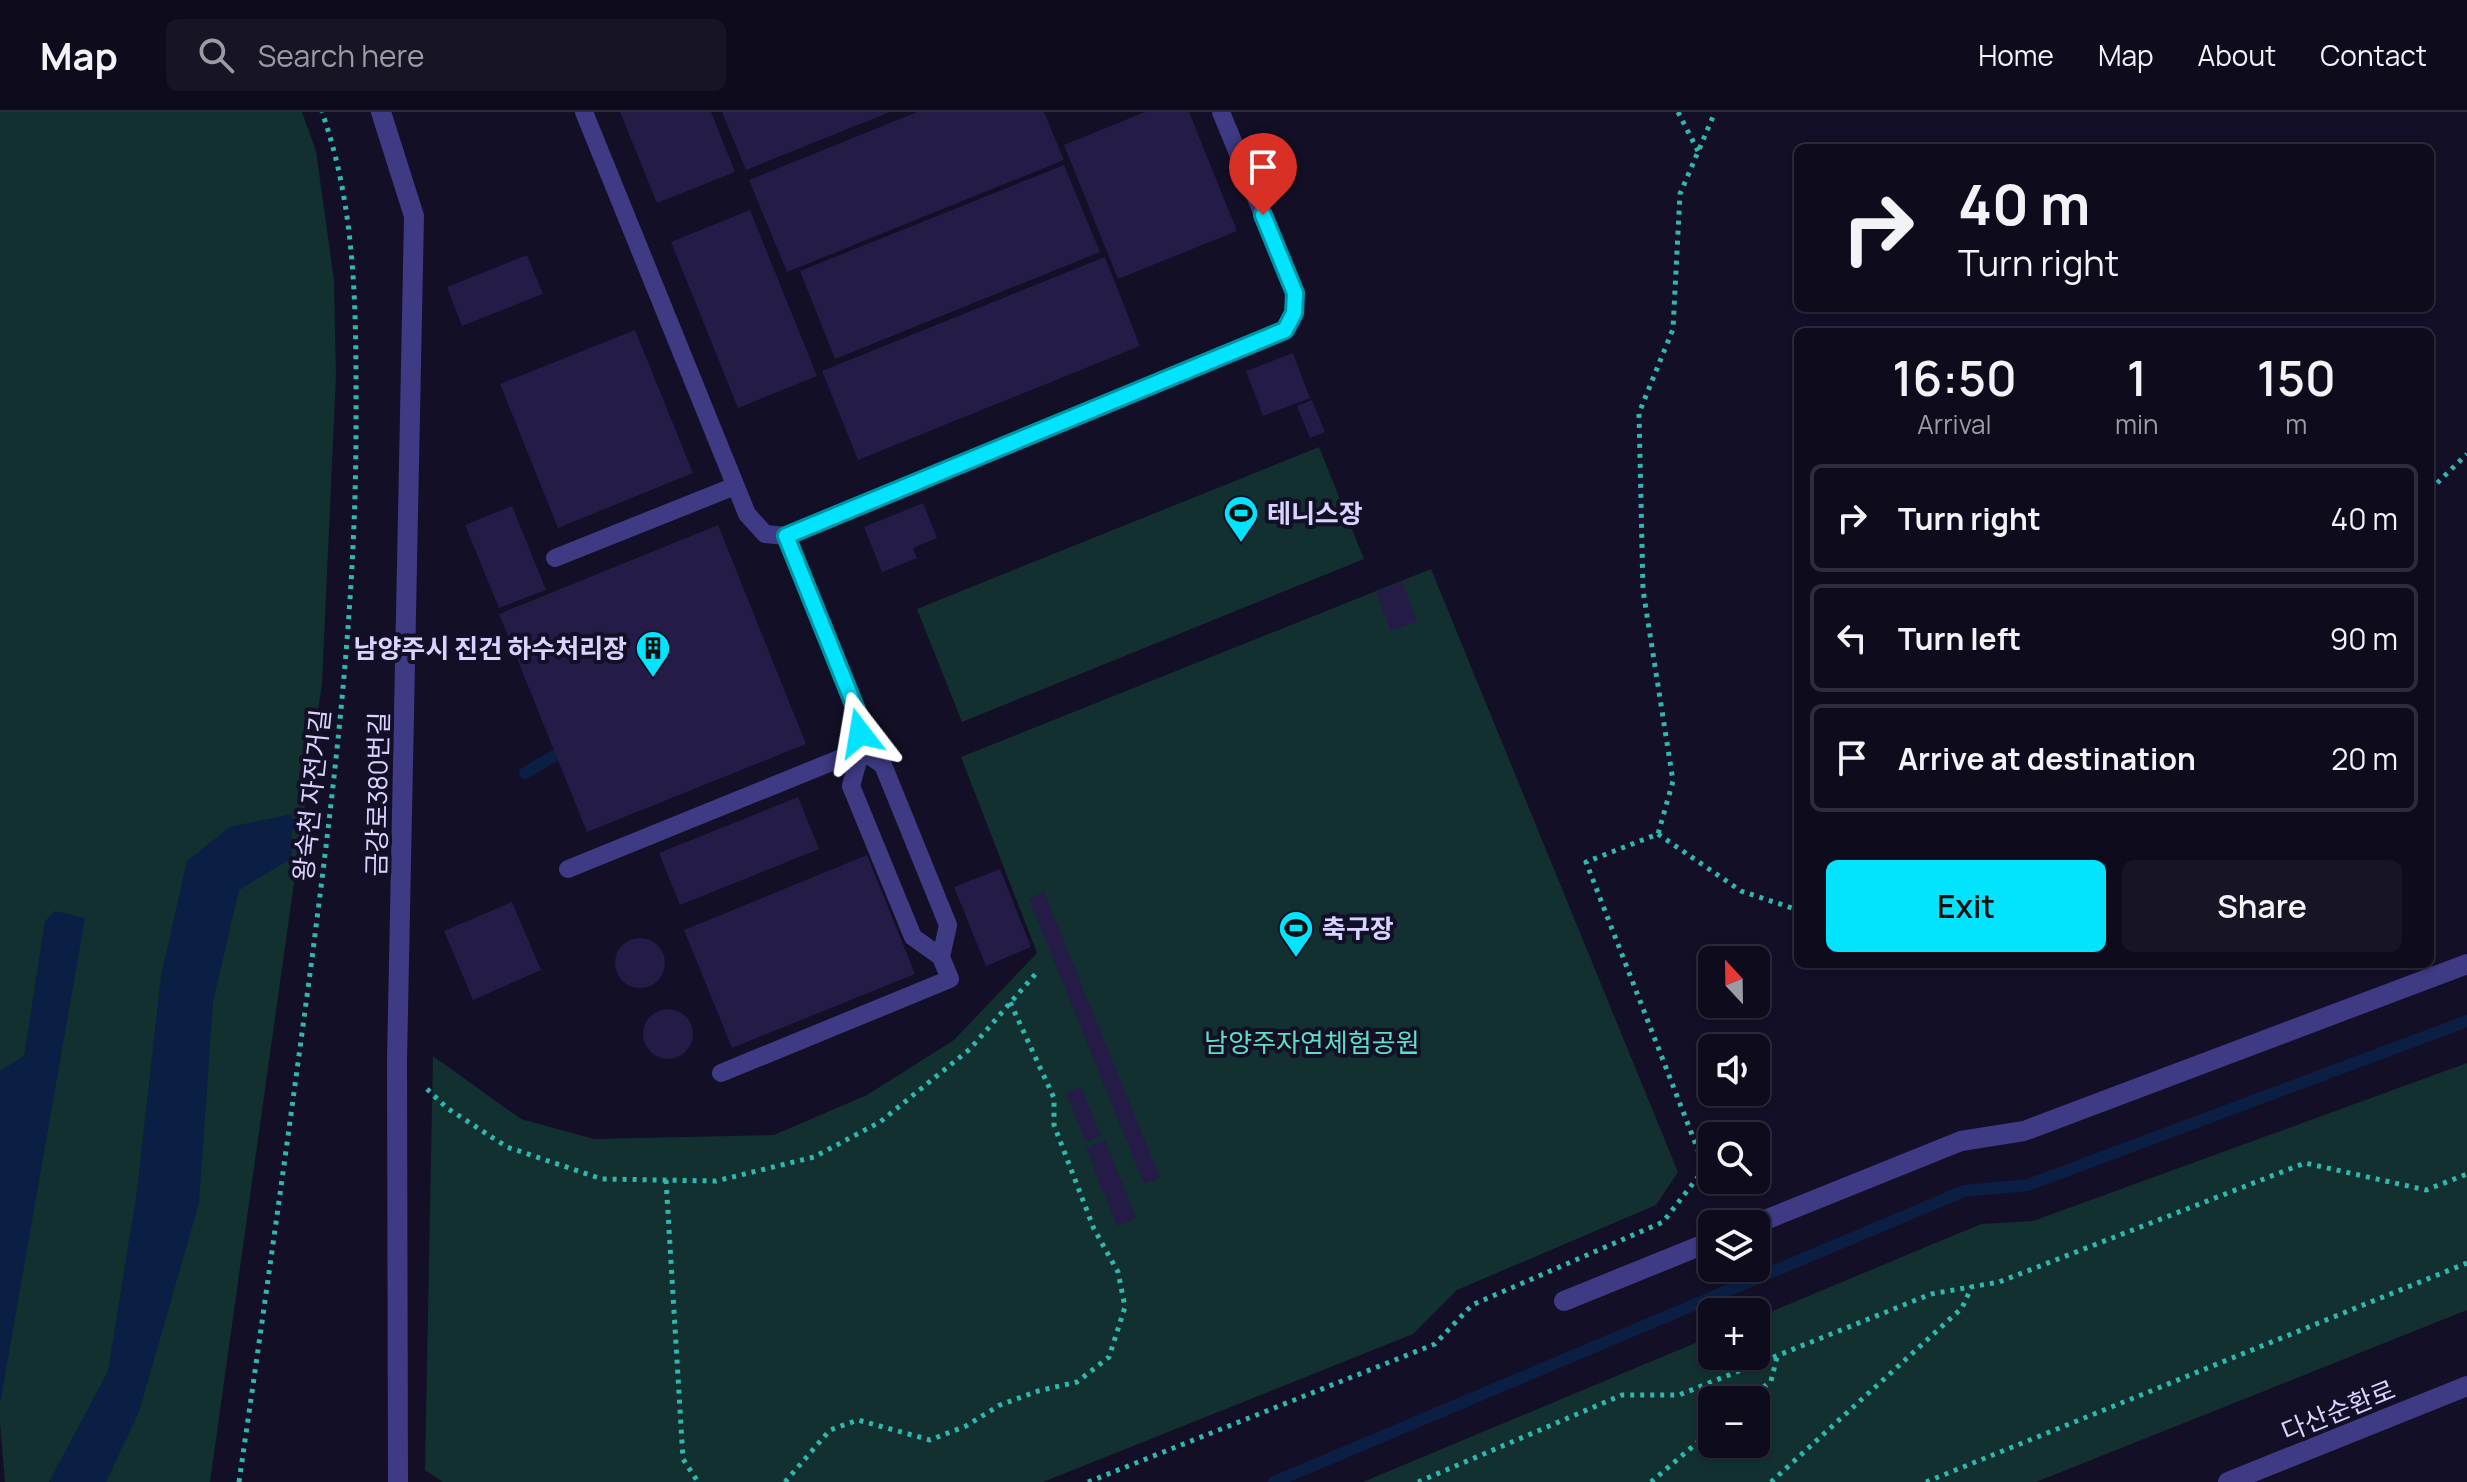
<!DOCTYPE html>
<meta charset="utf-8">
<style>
body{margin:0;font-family:Manrope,"Noto Sans KR",sans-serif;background:#171425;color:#f1f3f6;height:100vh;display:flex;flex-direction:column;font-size:30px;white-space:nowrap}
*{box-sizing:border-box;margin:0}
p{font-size:26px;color:#9b9ba3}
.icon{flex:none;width:44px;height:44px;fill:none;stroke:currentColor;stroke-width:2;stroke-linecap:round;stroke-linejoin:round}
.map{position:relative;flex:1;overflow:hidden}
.sheet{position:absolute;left:1794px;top:216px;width:640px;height:640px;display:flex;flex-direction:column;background:#0e0b1c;border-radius:12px;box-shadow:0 2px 6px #0004,0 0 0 2px #2e2b3b}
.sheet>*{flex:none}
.hud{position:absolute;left:1794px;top:32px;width:640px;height:168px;border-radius:12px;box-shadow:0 2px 6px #0004,0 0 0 2px #2e2b3b;background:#0e0b1c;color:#f1f3f6;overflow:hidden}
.needle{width:52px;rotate:338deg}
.fabs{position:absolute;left:1698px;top:834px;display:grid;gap:16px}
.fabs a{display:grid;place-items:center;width:72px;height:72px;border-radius:12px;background:#0e0b1c;box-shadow:0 2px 6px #0004,0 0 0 2px #2e2b3b;font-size:40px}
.pin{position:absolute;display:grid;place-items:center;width:68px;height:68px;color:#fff;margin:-82px -34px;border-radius:50% 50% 50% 0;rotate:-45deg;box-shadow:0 0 8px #0007}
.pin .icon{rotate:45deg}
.me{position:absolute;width:88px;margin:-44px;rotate:346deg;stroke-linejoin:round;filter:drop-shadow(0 0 6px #0008)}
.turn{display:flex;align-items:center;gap:28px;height:168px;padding:0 32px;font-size:36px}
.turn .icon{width:104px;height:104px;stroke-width:2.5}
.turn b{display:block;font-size:56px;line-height:68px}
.eta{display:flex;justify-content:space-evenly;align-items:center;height:136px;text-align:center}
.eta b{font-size:48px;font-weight:600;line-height:56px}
.action{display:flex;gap:16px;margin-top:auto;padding:16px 32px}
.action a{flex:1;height:92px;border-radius:12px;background:#02e3fd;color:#111;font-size:32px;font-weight:600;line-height:92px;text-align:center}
.action a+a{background:#171425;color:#f1f3f6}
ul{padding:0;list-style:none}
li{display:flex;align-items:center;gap:24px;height:108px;margin:0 16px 12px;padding:0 16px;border:4px solid #2e2b3b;border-radius:12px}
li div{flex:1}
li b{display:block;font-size:30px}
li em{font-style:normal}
header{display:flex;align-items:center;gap:48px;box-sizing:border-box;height:112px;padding:0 40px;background:#0e0b1c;border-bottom:2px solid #2e2b3b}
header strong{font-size:38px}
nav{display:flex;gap:44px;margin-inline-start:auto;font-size:28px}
.search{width:560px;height:72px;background:#171425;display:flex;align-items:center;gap:20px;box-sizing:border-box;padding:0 28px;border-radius:12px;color:#9b9ba3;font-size:30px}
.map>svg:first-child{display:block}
.green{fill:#12302f;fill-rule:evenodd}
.water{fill:#0a1f43}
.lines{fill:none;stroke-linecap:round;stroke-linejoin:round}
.stream{stroke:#0a1f43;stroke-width:12}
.building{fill:#241b47}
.path{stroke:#30b7af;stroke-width:5;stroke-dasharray:4 6;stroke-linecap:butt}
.service{stroke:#3e3a84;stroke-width:18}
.minor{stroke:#3e3a84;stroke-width:20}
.tertiary{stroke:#3e3a84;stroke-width:20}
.route-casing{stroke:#0194a4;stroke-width:20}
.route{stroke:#02e3fd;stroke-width:14}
.labels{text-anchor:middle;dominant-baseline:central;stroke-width:8;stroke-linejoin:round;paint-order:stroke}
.poi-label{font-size:26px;font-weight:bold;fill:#d9d4ff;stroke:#130f26;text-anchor:start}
.street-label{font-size:26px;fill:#d9d4ff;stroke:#130f26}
.park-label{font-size:26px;fill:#60dfc0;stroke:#130f26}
</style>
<header>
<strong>Map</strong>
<div class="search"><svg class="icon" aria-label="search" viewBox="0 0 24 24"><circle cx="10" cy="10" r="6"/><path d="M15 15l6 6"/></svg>Search here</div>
<nav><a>Home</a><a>Map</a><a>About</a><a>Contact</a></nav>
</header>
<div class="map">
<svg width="2467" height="1370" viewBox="0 0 2467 1370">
<rect width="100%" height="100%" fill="#130f26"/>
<path class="green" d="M0,0H302L316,39L334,168L336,264L322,571L210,1370H5L0,1312Z
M1319,335L1364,447L962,610L917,497Z
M1431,457L1678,1060L1656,1093L1457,1178L1413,1222L1043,1370H443L425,1358L433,944L521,1007L594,1027L774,1023L867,983L954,928L1037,841L961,645Z
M2467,951V1198L2036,1370H1363L1712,1224V1244H1756V1206L1981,1112L2033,1109ZM1712,1288H1756V1332H1712Z"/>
<path class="water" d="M292,702V746L239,778L213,890L199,1091L139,1300L106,1370H49L108,1259L137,1079L161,864L187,749L230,715Z
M55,799L85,806L0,1292V959L24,944L45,809Z"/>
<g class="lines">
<path class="stream" d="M525,661L556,643
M292,713L304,710
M1274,1370L1964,1079L2028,1073L2467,909"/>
</g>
<path class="building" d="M620,0H711L735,60L657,91Z
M722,0H890L746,58Z
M917,0H1044L1064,48L787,160L749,68Z
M1145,0H1189L1237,119L1118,167L1064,33Z
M1064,53L1100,140L835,247L800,159Z
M750,98L817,264L738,296L671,130Z
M527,143L543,182L462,214L447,175Z
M1105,145L1140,234L858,348L822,259Z
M635,218L693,361L558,416L500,272Z
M1293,241L1310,286L1263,304L1246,259Z
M1312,288L1325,320L1310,326L1297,294Z
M923,391L937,426L913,436L917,446L882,460L864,415Z
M512,394L546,478L499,496L465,413Z
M718,413L806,632L587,720L499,502Z
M1402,470L1417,509L1391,519L1376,480Z
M798,685L819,737L680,793L659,741Z
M867,743L915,862L732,936L684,818Z
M1000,757L1031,835L986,854L954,775Z
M1044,780L1160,1066L1144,1072L1029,787Z
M512,790L541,858L473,888L444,819Z
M615 851a25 25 0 1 1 50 0a25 25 0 1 1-50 0Z
M643 922a25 25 0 1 1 50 0a25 25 0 1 1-50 0Z
M1081,975L1101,1024L1086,1030L1066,981Z
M1105,1028L1136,1106L1117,1114L1086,1036Z"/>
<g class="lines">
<path class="path" d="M1678,0L1698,39
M2430,378L2467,342
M1658,722L1741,779L1798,798
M427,977L447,996L507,1035L602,1067L716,1069L814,1045L880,1010L970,937L1038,859
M666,1068L683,1347L698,1370
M1748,1288L1771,1269L1777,1245
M239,1370C264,1198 288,1027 311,854C334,675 356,496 356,315C356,209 358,102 322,0
M785,1370L830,1318L858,1308L930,1328L966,1314L1000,1293L1038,1279L1077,1270L1109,1245L1125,1195L1118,1160L1094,1117L1054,1013V986L1010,890
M1088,1370L1435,1232L1472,1193L1663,1110L1705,1056L1586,750L1658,722L1673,669L1643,478L1639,301L1673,217L1680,82L1715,0
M1418,1370L1622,1283H1679L1931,1182L1999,1170L2305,1051L2426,1078L2467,1062
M1651,1370L1712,1318
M1771,1370L1962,1196L1972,1174
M1926,1370L2467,1151"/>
<path class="service" d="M584,0L747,402L765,422L786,424L1285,218L1294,201L1295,181L1221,0
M555,446L735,374
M568,757L861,638L859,605L786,424
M721,961L950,867L941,845L948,813L883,653L861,638L851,674L913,825L941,845"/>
<path class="minor" d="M381,0L414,104L397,949L398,1370
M1755,1112L1961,1029L2024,1019L2467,852
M1564,1189L1712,1129"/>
<path class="tertiary" d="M2228,1370L2467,1274"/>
</g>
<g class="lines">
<g class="route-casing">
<path id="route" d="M860,621L859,605L786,424L1285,218L1294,201L1295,181L1263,103"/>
</g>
<use href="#route" class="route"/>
</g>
<defs>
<g id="stadium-pin" transform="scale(1.8)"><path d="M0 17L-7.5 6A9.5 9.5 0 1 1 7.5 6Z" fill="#02e3fd" stroke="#130f26"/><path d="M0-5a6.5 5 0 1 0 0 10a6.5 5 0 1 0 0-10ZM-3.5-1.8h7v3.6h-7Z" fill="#111"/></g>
<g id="building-pin" transform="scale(1.8)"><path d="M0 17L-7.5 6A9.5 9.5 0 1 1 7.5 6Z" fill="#02e3fd" stroke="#130f26"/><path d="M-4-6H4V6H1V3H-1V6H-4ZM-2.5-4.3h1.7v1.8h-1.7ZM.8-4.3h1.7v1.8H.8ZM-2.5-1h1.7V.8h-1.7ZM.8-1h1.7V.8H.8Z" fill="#111"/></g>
</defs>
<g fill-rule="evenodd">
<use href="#stadium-pin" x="1241" y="401"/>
<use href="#building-pin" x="653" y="536"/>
<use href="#stadium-pin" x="1296" y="816"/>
</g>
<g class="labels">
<g class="poi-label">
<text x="1267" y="401">테니스장</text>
<text x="627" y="536" text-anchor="end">남양주시 진건 하수처리장</text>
<text x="1322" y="816">축구장</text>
</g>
<g class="street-label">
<text transform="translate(377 682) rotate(-89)">금강로380번길</text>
<text transform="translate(311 683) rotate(-84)">왕숙천 자전거길</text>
<text transform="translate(2338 1298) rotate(-22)">다산순환로</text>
</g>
<g class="park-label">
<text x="1312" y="930">남양주자연체험공원</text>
</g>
</g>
</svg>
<div class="fabs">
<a><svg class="needle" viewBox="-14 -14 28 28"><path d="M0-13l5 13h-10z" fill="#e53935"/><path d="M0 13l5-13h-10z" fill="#9b9ba3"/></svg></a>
<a><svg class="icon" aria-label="sound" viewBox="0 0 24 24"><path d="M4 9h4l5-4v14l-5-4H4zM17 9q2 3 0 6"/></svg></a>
<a><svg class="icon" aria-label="search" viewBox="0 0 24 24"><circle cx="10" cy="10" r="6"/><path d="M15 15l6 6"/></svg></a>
<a><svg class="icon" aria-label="layers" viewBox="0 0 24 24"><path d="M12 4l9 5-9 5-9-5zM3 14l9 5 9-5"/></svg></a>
<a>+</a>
<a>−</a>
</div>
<div class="pin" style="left:1263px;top:103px;background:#d93025"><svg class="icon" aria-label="arrive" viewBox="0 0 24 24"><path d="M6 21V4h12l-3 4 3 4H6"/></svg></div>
<svg class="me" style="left:860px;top:621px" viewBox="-20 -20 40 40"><path d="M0-17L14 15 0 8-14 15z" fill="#02e3fd" stroke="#fff" stroke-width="4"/></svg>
<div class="hud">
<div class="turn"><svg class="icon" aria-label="right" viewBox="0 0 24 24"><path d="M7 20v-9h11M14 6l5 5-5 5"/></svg><div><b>40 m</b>Turn right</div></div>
</div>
<section class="sheet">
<div class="eta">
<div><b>16:50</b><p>Arrival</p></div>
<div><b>1</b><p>min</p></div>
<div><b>150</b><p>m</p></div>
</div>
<ul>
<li><svg class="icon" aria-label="right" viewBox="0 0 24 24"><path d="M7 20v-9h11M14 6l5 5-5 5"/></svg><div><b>Turn right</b></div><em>40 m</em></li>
<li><svg class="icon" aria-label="left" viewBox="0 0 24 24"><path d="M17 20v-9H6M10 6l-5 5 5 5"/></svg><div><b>Turn left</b></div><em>90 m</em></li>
<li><svg class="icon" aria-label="arrive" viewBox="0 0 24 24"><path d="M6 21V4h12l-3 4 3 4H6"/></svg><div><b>Arrive at destination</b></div><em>20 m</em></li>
</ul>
<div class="action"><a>Exit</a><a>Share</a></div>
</section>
</div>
